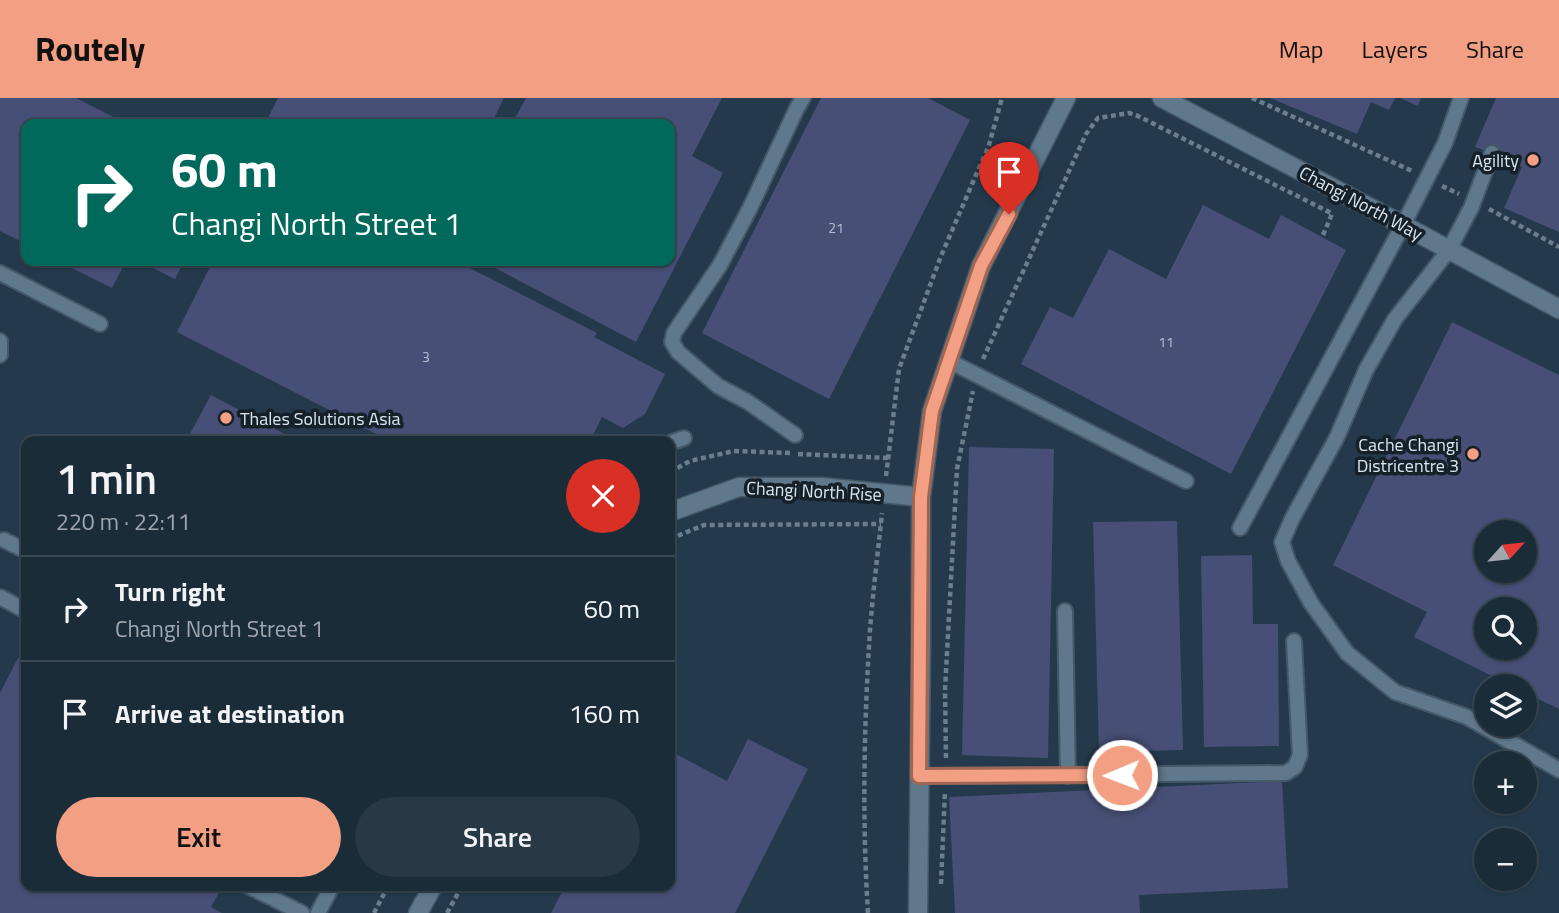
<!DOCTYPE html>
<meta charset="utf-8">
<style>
body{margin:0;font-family:"Titillium Web",sans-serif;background:#283844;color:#f1f3f6;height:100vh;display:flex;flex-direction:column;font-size:26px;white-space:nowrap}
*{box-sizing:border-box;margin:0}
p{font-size:23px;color:#a0a7ae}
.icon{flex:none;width:38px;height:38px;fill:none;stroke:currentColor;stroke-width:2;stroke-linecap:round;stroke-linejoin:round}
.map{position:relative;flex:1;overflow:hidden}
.drawer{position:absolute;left:21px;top:338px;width:654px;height:455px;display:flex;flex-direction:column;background:#1b2c39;border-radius:14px;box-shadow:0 2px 5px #0004,0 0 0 2px #394853}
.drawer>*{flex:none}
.hud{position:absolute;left:21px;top:21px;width:654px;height:147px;border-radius:14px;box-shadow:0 2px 5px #0004,0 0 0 2px #394853;background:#00695c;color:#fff;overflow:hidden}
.needle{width:46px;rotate:63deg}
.buttons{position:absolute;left:1474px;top:422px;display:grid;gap:14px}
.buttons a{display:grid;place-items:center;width:63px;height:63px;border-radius:50%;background:#1b2c39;box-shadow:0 2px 5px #0004,0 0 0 2px #394853;font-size:35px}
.pin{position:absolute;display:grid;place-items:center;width:60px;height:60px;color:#fff;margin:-72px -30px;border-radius:50% 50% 50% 0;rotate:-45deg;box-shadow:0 0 7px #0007}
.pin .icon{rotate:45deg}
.me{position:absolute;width:77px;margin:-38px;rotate:269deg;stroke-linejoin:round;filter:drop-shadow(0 0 5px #0008)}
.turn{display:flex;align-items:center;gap:24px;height:147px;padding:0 35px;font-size:32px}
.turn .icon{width:91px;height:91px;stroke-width:2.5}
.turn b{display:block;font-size:49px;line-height:60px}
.round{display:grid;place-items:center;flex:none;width:74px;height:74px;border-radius:37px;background:#283844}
.summary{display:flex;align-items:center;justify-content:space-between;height:119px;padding:0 35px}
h1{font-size:42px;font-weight:600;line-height:52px}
.action{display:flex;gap:14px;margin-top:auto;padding:14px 35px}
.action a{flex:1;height:80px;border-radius:42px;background:#f39f83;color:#111;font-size:28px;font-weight:600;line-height:80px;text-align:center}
.action a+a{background:#283844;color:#f1f3f6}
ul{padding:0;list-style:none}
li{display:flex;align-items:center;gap:21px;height:105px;padding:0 35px;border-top:2px solid #394853}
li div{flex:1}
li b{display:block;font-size:26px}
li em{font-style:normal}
header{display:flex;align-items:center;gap:42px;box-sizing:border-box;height:98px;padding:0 35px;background:#f39f83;color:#111}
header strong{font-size:33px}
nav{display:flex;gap:38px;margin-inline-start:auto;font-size:24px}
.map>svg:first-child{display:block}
.building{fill:#474f76;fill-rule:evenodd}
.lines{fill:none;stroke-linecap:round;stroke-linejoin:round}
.service-casing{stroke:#445867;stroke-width:18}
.minor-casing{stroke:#445867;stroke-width:21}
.path{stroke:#6b7e8d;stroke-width:4.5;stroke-dasharray:5 3.5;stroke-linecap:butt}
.service{stroke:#5f788c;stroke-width:14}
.minor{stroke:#5f788c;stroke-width:18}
.route-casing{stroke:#9e6755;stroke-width:18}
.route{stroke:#f39f83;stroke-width:12}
.poi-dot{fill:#f39f83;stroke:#162028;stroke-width:2.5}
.labels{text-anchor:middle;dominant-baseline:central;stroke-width:7;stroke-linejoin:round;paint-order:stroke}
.number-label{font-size:14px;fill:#b4c0d2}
.poi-label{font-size:18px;fill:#d8e6f1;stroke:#162028;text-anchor:end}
.street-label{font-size:18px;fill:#d8e6f1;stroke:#162028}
</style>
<header>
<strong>Routely</strong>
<nav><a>Map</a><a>Layers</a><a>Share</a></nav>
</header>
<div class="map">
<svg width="1559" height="815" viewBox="0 0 1559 815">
<rect width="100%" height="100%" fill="#243a4c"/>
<path class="building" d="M0,0H76L127,26H26V146L0,133Z
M278,0H504L491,26H265Z
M526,0H722L692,58L723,75L636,244L482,163H670V26H512Z
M821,0H928L970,22L829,301L702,235Z
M1270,0H1395L1389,12L1371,4L1357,36Z
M1400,0H1421L1418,8Z
M1496,0H1559V134L1504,110L1522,69L1492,55L1475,49Z
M1203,107L1269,141L1281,117L1346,152L1231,376L1021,266L1050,209L1073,220L1109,151L1166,181Z
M58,163H126L112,190Z
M139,163H184L175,181Z
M213,163H456L597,235L594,239L665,276L645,316L623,330L602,319L590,343H390L177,234Z
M1452,224L1559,277V611L1524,594V588H1512L1414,539L1427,514L1333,467ZM1486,434H1524V472H1486ZM1486,511H1524V550H1486Z
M211,297L298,343H186Z
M969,349L1054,351L1048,660L962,657Z
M1177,423L1183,652L1099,654L1093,424Z
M1252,457L1253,526H1278L1279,648L1204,649L1201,458Z
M18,560L26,564V788H223L211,809L222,815H0V595Z
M748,641L808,671L735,815H551L565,788H670V653L727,683Z
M1282,683L1288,790L1139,797L1140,815H955L949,699Z"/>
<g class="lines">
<g class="service-casing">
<path id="service" d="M1492,55L1471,110L1449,152L1395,221L1366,272L1337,339L1292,421L1282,444L1288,463L1311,505L1347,555L1395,594L1467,619L1559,672
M0,175L100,226
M0,243V257
M949,263L1186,383
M795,337L748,304L718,288L678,254L672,244L674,235L720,167L750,110L797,10L803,0
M670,345L684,340
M1240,430L1403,127L1445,45L1461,0
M4,442L26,453
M0,499L26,513
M1065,513L1068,678
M919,678L1286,675L1295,669L1300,657L1294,543
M248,788L302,815
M318,815L332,788"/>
</g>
<g class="minor-casing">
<path id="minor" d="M1162,0L1403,127L1559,211
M670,414L739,389H821L921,399
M418,815L433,788
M918,815L921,548V399L932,313L981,168L1066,0"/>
</g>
<path class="path" d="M1252,0L1412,73
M1442,88L1459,96
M1489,111L1559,149
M1323,137L1332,116
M983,261L1086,36L1098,20L1129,15L1138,18L1333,116
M798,356L888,360
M670,374L690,363L734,353L790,355
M886,378L899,271L941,158L989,47L1002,0
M670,441L704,427L881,426
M946,660L945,592L957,371L973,293
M941,786L945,693
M374,815L388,788
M447,815L462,788
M868,815C862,720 864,626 870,532C873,493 878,454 882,415"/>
<use href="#service" class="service"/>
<use href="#minor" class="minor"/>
</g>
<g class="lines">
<g class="route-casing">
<path id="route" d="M1009,116L981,168L932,313L921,399L919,678L1122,677"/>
</g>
<use href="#route" class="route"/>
</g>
<g class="poi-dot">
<circle cx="1533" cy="62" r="7"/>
<circle cx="226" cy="320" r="7"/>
<circle cx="1473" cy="356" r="7"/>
</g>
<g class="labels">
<g class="number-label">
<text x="836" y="129">21</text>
<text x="1166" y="243">11</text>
<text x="426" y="258">3</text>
</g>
<g class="poi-label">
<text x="1519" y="62">Agility</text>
<text x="240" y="320" text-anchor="start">Thales Solutions Asia</text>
<text x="1459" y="346">Cache Changi<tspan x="1459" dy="21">Districentre 3</tspan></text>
</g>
<g class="street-label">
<text transform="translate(1361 105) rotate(28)">Changi North Way</text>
<text transform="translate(814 393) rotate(3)">Changi North Rise</text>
</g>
</g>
</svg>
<div class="buttons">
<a><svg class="needle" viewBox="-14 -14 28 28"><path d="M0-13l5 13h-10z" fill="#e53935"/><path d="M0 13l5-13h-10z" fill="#a0a7ae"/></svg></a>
<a><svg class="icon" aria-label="search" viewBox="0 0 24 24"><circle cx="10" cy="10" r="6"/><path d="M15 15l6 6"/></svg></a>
<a><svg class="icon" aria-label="layers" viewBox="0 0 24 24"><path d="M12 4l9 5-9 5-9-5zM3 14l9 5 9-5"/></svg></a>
<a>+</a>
<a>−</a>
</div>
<div class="pin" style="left:1009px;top:116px;background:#d93025"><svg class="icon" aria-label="arrive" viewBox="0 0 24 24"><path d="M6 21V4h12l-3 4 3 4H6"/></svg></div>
<svg class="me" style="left:1122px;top:677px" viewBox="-20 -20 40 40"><circle r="17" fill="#f39f83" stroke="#fff" stroke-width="3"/><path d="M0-11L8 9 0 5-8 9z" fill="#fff"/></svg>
<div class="hud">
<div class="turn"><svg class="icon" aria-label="right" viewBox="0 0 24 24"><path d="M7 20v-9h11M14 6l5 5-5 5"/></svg><div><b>60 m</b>Changi North Street 1</div></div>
</div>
<section class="drawer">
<div class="summary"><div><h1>1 min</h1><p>220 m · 22:11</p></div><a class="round" style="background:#d93025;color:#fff"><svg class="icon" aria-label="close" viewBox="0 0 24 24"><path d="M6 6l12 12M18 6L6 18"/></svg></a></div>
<ul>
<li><svg class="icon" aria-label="right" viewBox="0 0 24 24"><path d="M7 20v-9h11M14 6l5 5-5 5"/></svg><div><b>Turn right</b><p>Changi North Street 1</p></div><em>60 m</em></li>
<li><svg class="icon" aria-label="arrive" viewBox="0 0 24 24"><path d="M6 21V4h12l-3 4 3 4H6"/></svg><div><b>Arrive at destination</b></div><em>160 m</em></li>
</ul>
<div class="action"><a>Exit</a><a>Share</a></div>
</section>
</div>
